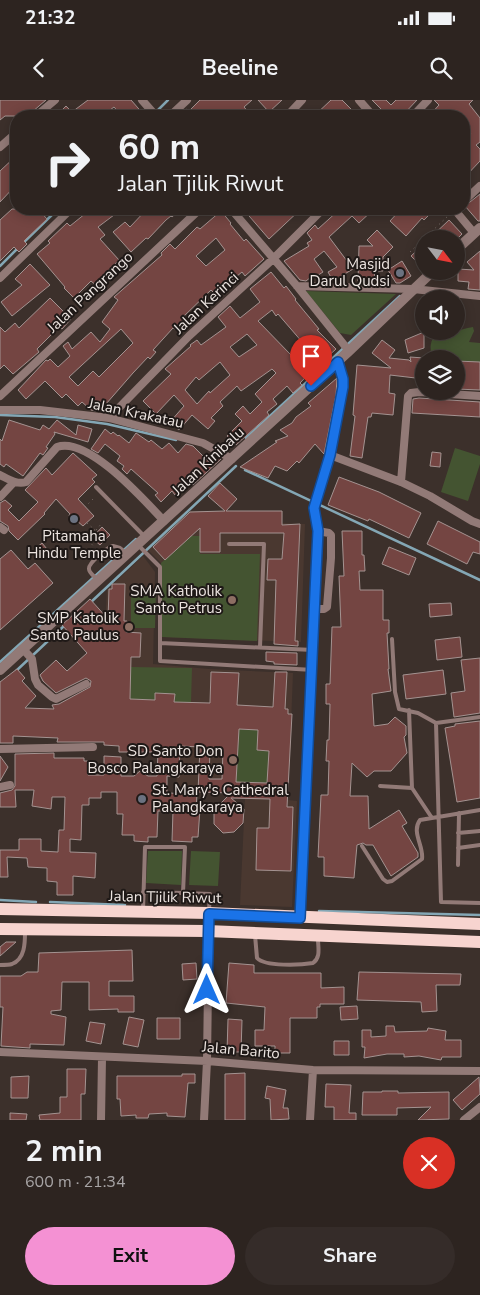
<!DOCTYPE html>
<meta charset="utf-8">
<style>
body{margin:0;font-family:"Nunito Sans",sans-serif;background:#352c29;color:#f1f3f6;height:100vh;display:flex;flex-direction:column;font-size:19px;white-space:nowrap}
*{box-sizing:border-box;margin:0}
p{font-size:16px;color:#a7a4a5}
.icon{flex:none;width:28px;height:28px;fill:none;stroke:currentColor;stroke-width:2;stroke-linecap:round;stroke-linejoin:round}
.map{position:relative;height:1020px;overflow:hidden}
.side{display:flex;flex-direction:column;background:#2d2420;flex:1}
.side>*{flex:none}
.guide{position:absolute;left:10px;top:10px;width:460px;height:105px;border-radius:20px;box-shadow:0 2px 12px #0003,0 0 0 1px #48413e;background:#2d2420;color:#f1f3f6;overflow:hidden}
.needle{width:32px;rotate:122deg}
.tools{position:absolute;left:415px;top:130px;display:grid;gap:10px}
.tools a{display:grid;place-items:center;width:50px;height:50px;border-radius:50%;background:#2d2420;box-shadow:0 2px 12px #0003,0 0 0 1px #48413e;font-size:25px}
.pin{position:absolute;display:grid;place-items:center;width:42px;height:42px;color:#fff;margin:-51px -21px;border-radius:50% 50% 50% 0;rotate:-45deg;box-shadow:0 0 5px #0007}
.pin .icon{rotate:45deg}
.me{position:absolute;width:55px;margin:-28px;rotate:0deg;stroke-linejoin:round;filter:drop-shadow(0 0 4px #0008)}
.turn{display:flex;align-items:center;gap:18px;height:105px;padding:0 25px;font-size:22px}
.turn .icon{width:65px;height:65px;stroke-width:2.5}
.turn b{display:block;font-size:35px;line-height:42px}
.round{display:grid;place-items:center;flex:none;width:52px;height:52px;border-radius:26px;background:#352c29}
.summary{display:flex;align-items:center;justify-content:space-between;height:85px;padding:0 25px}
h1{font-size:30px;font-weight:700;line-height:38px}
.primary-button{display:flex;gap:10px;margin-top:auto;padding:10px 25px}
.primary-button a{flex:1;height:58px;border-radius:30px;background:#f491d3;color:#111;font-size:20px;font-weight:700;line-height:58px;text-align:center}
.primary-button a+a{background:#352c29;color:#f1f3f6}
.status{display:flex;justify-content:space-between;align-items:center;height:35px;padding:0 25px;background:#2d2420;direction:ltr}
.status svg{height:14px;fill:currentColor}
header{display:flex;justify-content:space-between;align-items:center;height:65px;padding:0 25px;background:#2d2420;font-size:22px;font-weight:700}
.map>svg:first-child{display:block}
.built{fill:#4a3830}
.green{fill:#445431}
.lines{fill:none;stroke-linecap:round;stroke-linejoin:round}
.stream{stroke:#84a7b5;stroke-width:2.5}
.building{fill:#744542;stroke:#a49391;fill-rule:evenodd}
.path{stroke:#7f7570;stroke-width:1;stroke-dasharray:1 4;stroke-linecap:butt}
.service{stroke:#927a77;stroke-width:4}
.minor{stroke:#927a77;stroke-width:8}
.tertiary{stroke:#927a77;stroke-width:10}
.trunk{stroke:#f7d4cf;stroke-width:12}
.route-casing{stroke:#114b97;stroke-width:12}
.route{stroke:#1a73e8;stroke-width:9}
.worship-dot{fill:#6b7280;stroke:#1f1917;stroke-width:2}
.education-dot{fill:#8d6e63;stroke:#1f1917;stroke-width:2}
.labels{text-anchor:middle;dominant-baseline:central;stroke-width:4;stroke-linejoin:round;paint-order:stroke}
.poi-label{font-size:15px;fill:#ece4e0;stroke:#1f1917;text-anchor:end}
.street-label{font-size:15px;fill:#ece4e0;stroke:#1f1917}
</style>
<div class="status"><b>21:32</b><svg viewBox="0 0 49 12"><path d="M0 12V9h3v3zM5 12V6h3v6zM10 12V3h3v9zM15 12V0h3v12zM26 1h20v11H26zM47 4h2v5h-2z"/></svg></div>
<header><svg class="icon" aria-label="back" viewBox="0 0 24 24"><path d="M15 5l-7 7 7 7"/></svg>Beeline<svg class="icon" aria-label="search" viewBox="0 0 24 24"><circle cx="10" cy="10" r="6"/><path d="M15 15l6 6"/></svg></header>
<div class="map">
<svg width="480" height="1020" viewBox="0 0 480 1020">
<rect width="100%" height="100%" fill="#3c302b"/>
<path class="built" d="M185,411H283L282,423L305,424L301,542L162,537L161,463L146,448Z
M143,456L155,472L153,564L209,569L293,573L288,700L297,701L292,807L240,805L245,699L227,698L226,693L176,692L179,627L99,625L107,490Z"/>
<path class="green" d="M306,191L396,194L351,235L340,233Z
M473,227L474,231L469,242L480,243V265L456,262V259H443L431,254C429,236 436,233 452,231C458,231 466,228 473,227Z
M455,348L480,356V364L468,401L441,392Z
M191,436H200V454H260L257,541L162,537L161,463Z
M131,490H156L155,528H131Z
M131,567L192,568L191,602H174V594L156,593L155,600L130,599Z
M239,629L258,630L257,650L269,651L267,683L236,682Z
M148,751H182L181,785L146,783Z
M191,751L220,752L218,786L189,785Z"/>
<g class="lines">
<path class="stream" d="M155,13L168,0
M22,144L58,109
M0,166L19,147
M0,315L55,317L107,324L176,340
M246,338L400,196
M245,370L480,480
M90,503L236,366
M0,562L136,439
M16,571L65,525
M0,800L36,802
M50,802L125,805
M319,811L480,815"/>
</g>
<path class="building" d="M0,0H46L32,12L30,16H5L0,20Z
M88,0H131L145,16H122L114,7L102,16H56L66,6L72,12Z
M200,0H252L244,7L252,16H178L187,9L189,11Z
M258,0H282L269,12Z
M331,0H342L358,16H314Z
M372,0H386L391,5L396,0H417L402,16H388Z
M434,0H473L469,4L480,18V42L476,45L480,49V61L464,78V41L471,34L464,26V16H429L439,5Z
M16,56V85L0,102V71Z
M480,94V121H478L465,106Z
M12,109H38L47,119L24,141L27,144L19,152L14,147L0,161V120Z
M91,109H122L98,127L105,135L100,139L119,160L107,172L110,175L98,187L91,181L74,198L64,188L65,187L37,154L50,143L48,141L67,123L70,126Z
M147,109H181L172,117L171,116L166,120L148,139L146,138L131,152L113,132L125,122L130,127Z
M243,109H301L269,139Z
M340,109H374L359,123L352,116L329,137L353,169L333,181L328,172L337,167L324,151L314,159L323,172L312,179L311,177L306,181L300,180L284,161L309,146L307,143L312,140L307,133L315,125L318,129Z
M401,109H435L424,120L422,118L406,136L390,121Z
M221,111L231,123L230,124L244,141L246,139L264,159L245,176L242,172L215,194L211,190L182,218L184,219L175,229L173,228L153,250L156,252L150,259L148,257L133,273L106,304L104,302L96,311L91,310L82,302L78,306L66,294L62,298L45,281L26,299L18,290L46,260L48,261L50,259L58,267L70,256L63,246L68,242L72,249L91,232L100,242L110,229L102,222L118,200L114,197L162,155L161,153L170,144L175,149L197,127L200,129ZM216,138L225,150L206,166L196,156ZM121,229L133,243L99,277L93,271L78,286L69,277Z
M449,120L462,134L457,139H429Z
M377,130L393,147L383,157V171H375L374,181H358L359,146H373L367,140Z
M424,144V169L411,156Z
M480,151V190L468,189L469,182L458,181V169L474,170L467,162Z
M402,161L411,176L400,183H396L388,170Z
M30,164L50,185L12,216L1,202L22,185L15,179Z
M271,172L284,188L286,186L296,199L295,200L319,229L317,230L336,249L324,260L323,259L300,283L302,285L293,293L287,286L273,299L277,304L267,312L269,315L236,345L227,336L242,321L235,314L243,306L250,314L262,302L255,294L276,273L272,269L241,291L237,286L220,302L223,306L211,318L215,321L208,329L192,315L179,330L170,322L184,306L174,295L156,314L143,301L171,274L165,269L191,246L190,245L197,240L201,245L226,227L218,217L230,206L240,218L260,202L250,189ZM272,210L276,216L278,214L303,243L291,255L258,221ZM247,234L257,245L239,257L230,247ZM220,262L230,275L210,293L209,291L197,304L185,290L196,277L199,280Z
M50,198L71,219L62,229L59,227L37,249L39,252L13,274L4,265L0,269V227L5,232L15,223L19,228Z
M424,232V248L408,253L405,240Z
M382,240L395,250L389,258L409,260L411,262L410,257L424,258V279L390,275L389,293L395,294L393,315L372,313L371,317H368L362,358L350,356L355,316L353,315L357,265L391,268L372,253Z
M456,261L480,262V290L456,289Z
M337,278L336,295L324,354L315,344L299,363L297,361L287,371L275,366L268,378L240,367L277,342L275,341L288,336L280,330L292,323L296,317L311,306L308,303Z
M419,298L480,302V317L412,313L413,299Z
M9,320L40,330L43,325L49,329L57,320L76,335L78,325L92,329L88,342L54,332L55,334L46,347L48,348L43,355L40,353L23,376L6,364L4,367L0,364V339L2,341Z
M105,329L111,334L113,332L118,336L119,335L129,343L136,333L149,342L151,340L162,349L169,343L178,353L186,344L193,346L210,363L214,356L221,359L193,385L190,382L175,395L172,391L161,402L155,395L158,393L131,369L127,374L122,369L124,366L117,361L120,356L105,344L98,353L91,349Z
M432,352L441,353L440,367L430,366Z
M73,353L97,375L92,379L95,382L78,399L94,416L83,426L77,421L75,422L69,416L70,414L56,399L44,413L45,414L18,440L9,431L8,426L0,421V403L5,400L12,406L8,410L19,421L38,402L25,390L46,368L52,375Z
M339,377L379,392L421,413L409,438L369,419L368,421L328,405Z
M220,383L237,399L226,411H282V425L300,424L295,541H298V546L274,544L276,480H267L268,459H282L284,433H220V452H200V428L165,460L153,447L190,412L225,411L208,396Z
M438,421L480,442V454L473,452L467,464L427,444Z
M102,427L110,435L100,445L92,438Z
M342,431H362V455H364L365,471H359L360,490H383V520H389V533H387L389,569H388L391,591L372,594L374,626L388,624L395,617L406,626V635L404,637L407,653L391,671H374L367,677L352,663L350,696H368L369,729L399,710L407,723L402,726L418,753V757L391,776L373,745H366L363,743L357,745L354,778L324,776V757H318L321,695H328L329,661H326L327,640H329L330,604H326V584H330L332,527H341L339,476H344Z
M42,443L47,449L41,455L35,449Z
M389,447L416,458L409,475L382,464Z
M11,450L28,469L35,463L53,483L0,530V459Z
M112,484H125L124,521H127L126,532L141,533L140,557H131L130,599L155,600V593L175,594L174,602L210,603L211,572L239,573L237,605L273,607L275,572H287L285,609H288V614H292L287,707H293L291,771L256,770L257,728H269L270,699L231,698L244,709L243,723L234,732L223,733L214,724V710L231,693L198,692L200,647L180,646L179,677L167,676V693L197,694L196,709H200L198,737H192V742L172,741L173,711H158L157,737H148V742L134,741V735H122L123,714H117V692H101V698H89V705H82L81,740L70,739V752L96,753L95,778L73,776V795H57V782L47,781V768L28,767L27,758L7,757L8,777H0V750H19V739H41V751L58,752L59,730H64L65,697H52L51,709L32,706L34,690H15L16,707H0V693L12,690L15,686V654L54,653V658H84V661H88V675H104V656L121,657V676H134L140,671L148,676H157L158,652H119V646L104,645V642H57L58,638L13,636V643H0V582L17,569L25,578L22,581L36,596L25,608L54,609L52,605L59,604L90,587L91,581L86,578L56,593L43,581L40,575L56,560L67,571L87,553L62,525L90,499L108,519L109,489H112ZM239,629L258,630L257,650L269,651L267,683L236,682ZM210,649L223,650L222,679H209Z
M451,503L452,515L430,517L429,504Z
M460,537L462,557L437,560L435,540Z
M266,552L297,553V565L274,564V562L266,561Z
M480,558V613L454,617L451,593L465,591L461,560Z
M443,570L446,594L406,599L403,575Z
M480,621V698L457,702L445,628L455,626V624Z
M0,656L8,667L0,681Z
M6,842H16L0,856V847Z
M132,850L133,881H109V896H134V912H118V909L89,910V882H62L61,910L51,911V914L66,917L64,945L30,944V948L1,946L3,907H0V876H21L27,872H38L39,853Z
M196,863L197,879L183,880L182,864Z
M229,863L254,865V873H321V888L344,887V904H320V907H317V918H290V953H275V946H255V930H264L265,907L226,903Z
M359,872L461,874L460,885H436L437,911L422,912L421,902L357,900Z
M357,906L358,919L341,920L340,907Z
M129,917L144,920L138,947L123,944Z
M157,918H180V939H157Z
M228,919L242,920L241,952H227Z
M90,922L105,924L101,944L86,941Z
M386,926H394L395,932L427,931L428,928L446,931L445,940H461V957H442L441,960L419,956L404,957V954H387L364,958L365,947H362V930H371V937L386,936Z
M334,941H349V955H334Z
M67,969H86L85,994H81V1020H40L39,1015L60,1013V997H67Z
M245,973V1020H225V974Z
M182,974H195V983H188L185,1017L167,1016V1013L149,1014L148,1018H136V1015L121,1016L120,999H117V976H182Z
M29,976L28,998H11V977Z
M479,977L480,994L462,1010L453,1000Z
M326,984L351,985L349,1013H356V1020H334V1007H325Z
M267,986L286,990L283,1008H288L289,1019L271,1020L270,999L265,998Z
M382,991H398V993L449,992V1019L418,1020L431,1007L397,1008V1015H362L363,992H382Z
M10,1013L27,1014L26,1020H10Z"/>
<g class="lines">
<path class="path" d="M410,152L449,115
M85,407L95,397
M69,422L72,419
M87,423L95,430L87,439L97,450
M96,430L102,423"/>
<path class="service" d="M96,387L145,437
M229,444H264L260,547
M138,445L160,467V543
M97,479C94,476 89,473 89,469C88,463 107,448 113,446L120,448L126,453
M392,539L395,592L399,609L418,613L436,623L480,617
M313,570L160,561V543L313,550
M409,610L412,688L432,718
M436,623L441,802L480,803
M380,686L412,688
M458,733L480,731
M362,746L383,779L387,782L392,781L422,759C424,746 411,732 420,720L480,710
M458,748L480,745
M458,765L459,713
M143,792L183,793
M143,810L145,747H185L183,793L210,794L209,810
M255,835L257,858C265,867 301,865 313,863C321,857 318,848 318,839
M0,865C3,865 9,865 12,864C25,859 25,843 25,832"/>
<path class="minor" d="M142,0L156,16
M359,0L373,16
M36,16L55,0
M170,16L187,0
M287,16L302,0
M413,16L428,0
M0,47L16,33
M464,101L480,86
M231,109L297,186L349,251
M454,109L474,133
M0,178L71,109
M297,186L413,189L480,196
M0,296L200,109
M0,310H40L109,318L203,343L232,359
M109,318L189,236L273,159L323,109
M330,355L401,382L430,396L472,421L480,424
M0,375C8,379 17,385 26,382L57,347C88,336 144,400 164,421
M401,382L408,296L411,293L419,292L480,296
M0,397L14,382
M0,427L4,430
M315,509H324L327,507L331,458V435L329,433L318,431
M23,549L32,559L35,579L38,585L52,597L56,599L86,584
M0,649L93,647
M0,687L10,685
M300,818L316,471L318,431L314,408L330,355L343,287V279L337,262
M0,952L207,961L313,970L480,971
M101,1020L102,958
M204,1020L207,961L209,813
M310,1020L313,970
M464,1020L480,1007"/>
<path class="tertiary" d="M456,150L480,128
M0,570L349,251L433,171"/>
<path class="trunk" d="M0,809L209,813L480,824
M0,829L207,831L480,842"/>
</g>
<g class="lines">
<g class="route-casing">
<path id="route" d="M207,890L209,814L300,818L316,472L318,431L314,408L330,355L343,287V279L338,262L311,286"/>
</g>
<use href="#route" class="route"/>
</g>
<g class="worship-dot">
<circle cx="400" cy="173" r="5"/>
<circle cx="74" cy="419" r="5"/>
<circle cx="142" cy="699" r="5"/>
</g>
<g class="education-dot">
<circle cx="232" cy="500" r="5"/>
<circle cx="129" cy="527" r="5"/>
<circle cx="233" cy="660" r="5"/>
</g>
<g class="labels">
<g class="poi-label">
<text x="390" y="164">Masjid<tspan x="390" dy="17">Darul Qudsi</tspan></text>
<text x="74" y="436" text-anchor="middle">Pitamaha<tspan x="74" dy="17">Hindu Temple</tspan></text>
<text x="222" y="491">SMA Katholik<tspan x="222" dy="17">Santo Petrus</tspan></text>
<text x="119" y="518">SMP Katolik<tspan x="119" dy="17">Santo Paulus</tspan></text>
<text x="223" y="651">SD Santo Don<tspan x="223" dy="17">Bosco Palangkaraya</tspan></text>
<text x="152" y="690" text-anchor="start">St. Mary's Cathedral<tspan x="152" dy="17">Palangkaraya</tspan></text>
</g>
<g class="street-label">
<text transform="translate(90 192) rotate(-43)">Jalan Pangrango</text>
<text transform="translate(206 203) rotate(-43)">Jalan Kerinci</text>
<text transform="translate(136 313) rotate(12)">Jalan Krakatau</text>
<text transform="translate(208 361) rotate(-43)">Jalan Kinibalu</text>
<text transform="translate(165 797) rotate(1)">Jalan Tjilik Riwut</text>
<text transform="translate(241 950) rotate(5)">Jalan Barito</text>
</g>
</g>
</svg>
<div class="tools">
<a><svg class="needle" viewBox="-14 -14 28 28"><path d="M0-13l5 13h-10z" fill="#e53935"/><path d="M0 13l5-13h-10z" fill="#a7a4a5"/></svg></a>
<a><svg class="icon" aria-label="sound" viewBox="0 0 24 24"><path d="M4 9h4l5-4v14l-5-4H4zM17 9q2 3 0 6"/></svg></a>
<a><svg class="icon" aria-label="layers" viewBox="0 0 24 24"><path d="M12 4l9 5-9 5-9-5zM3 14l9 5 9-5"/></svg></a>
</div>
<div class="pin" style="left:311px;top:286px;background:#d93025"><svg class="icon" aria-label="arrive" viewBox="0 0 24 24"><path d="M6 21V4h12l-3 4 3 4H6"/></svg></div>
<svg class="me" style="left:207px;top:890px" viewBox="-20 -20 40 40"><path d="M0-17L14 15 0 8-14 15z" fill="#1a73e8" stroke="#fff" stroke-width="4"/></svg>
<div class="guide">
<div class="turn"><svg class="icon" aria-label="right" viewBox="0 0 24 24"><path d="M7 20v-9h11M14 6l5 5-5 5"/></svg><div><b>60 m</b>Jalan Tjilik Riwut</div></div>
</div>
</div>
<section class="side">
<div class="summary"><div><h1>2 min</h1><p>600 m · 21:34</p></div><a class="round" style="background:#d93025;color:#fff"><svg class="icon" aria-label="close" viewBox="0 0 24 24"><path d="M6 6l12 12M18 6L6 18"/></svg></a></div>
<div class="primary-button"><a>Exit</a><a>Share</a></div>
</section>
